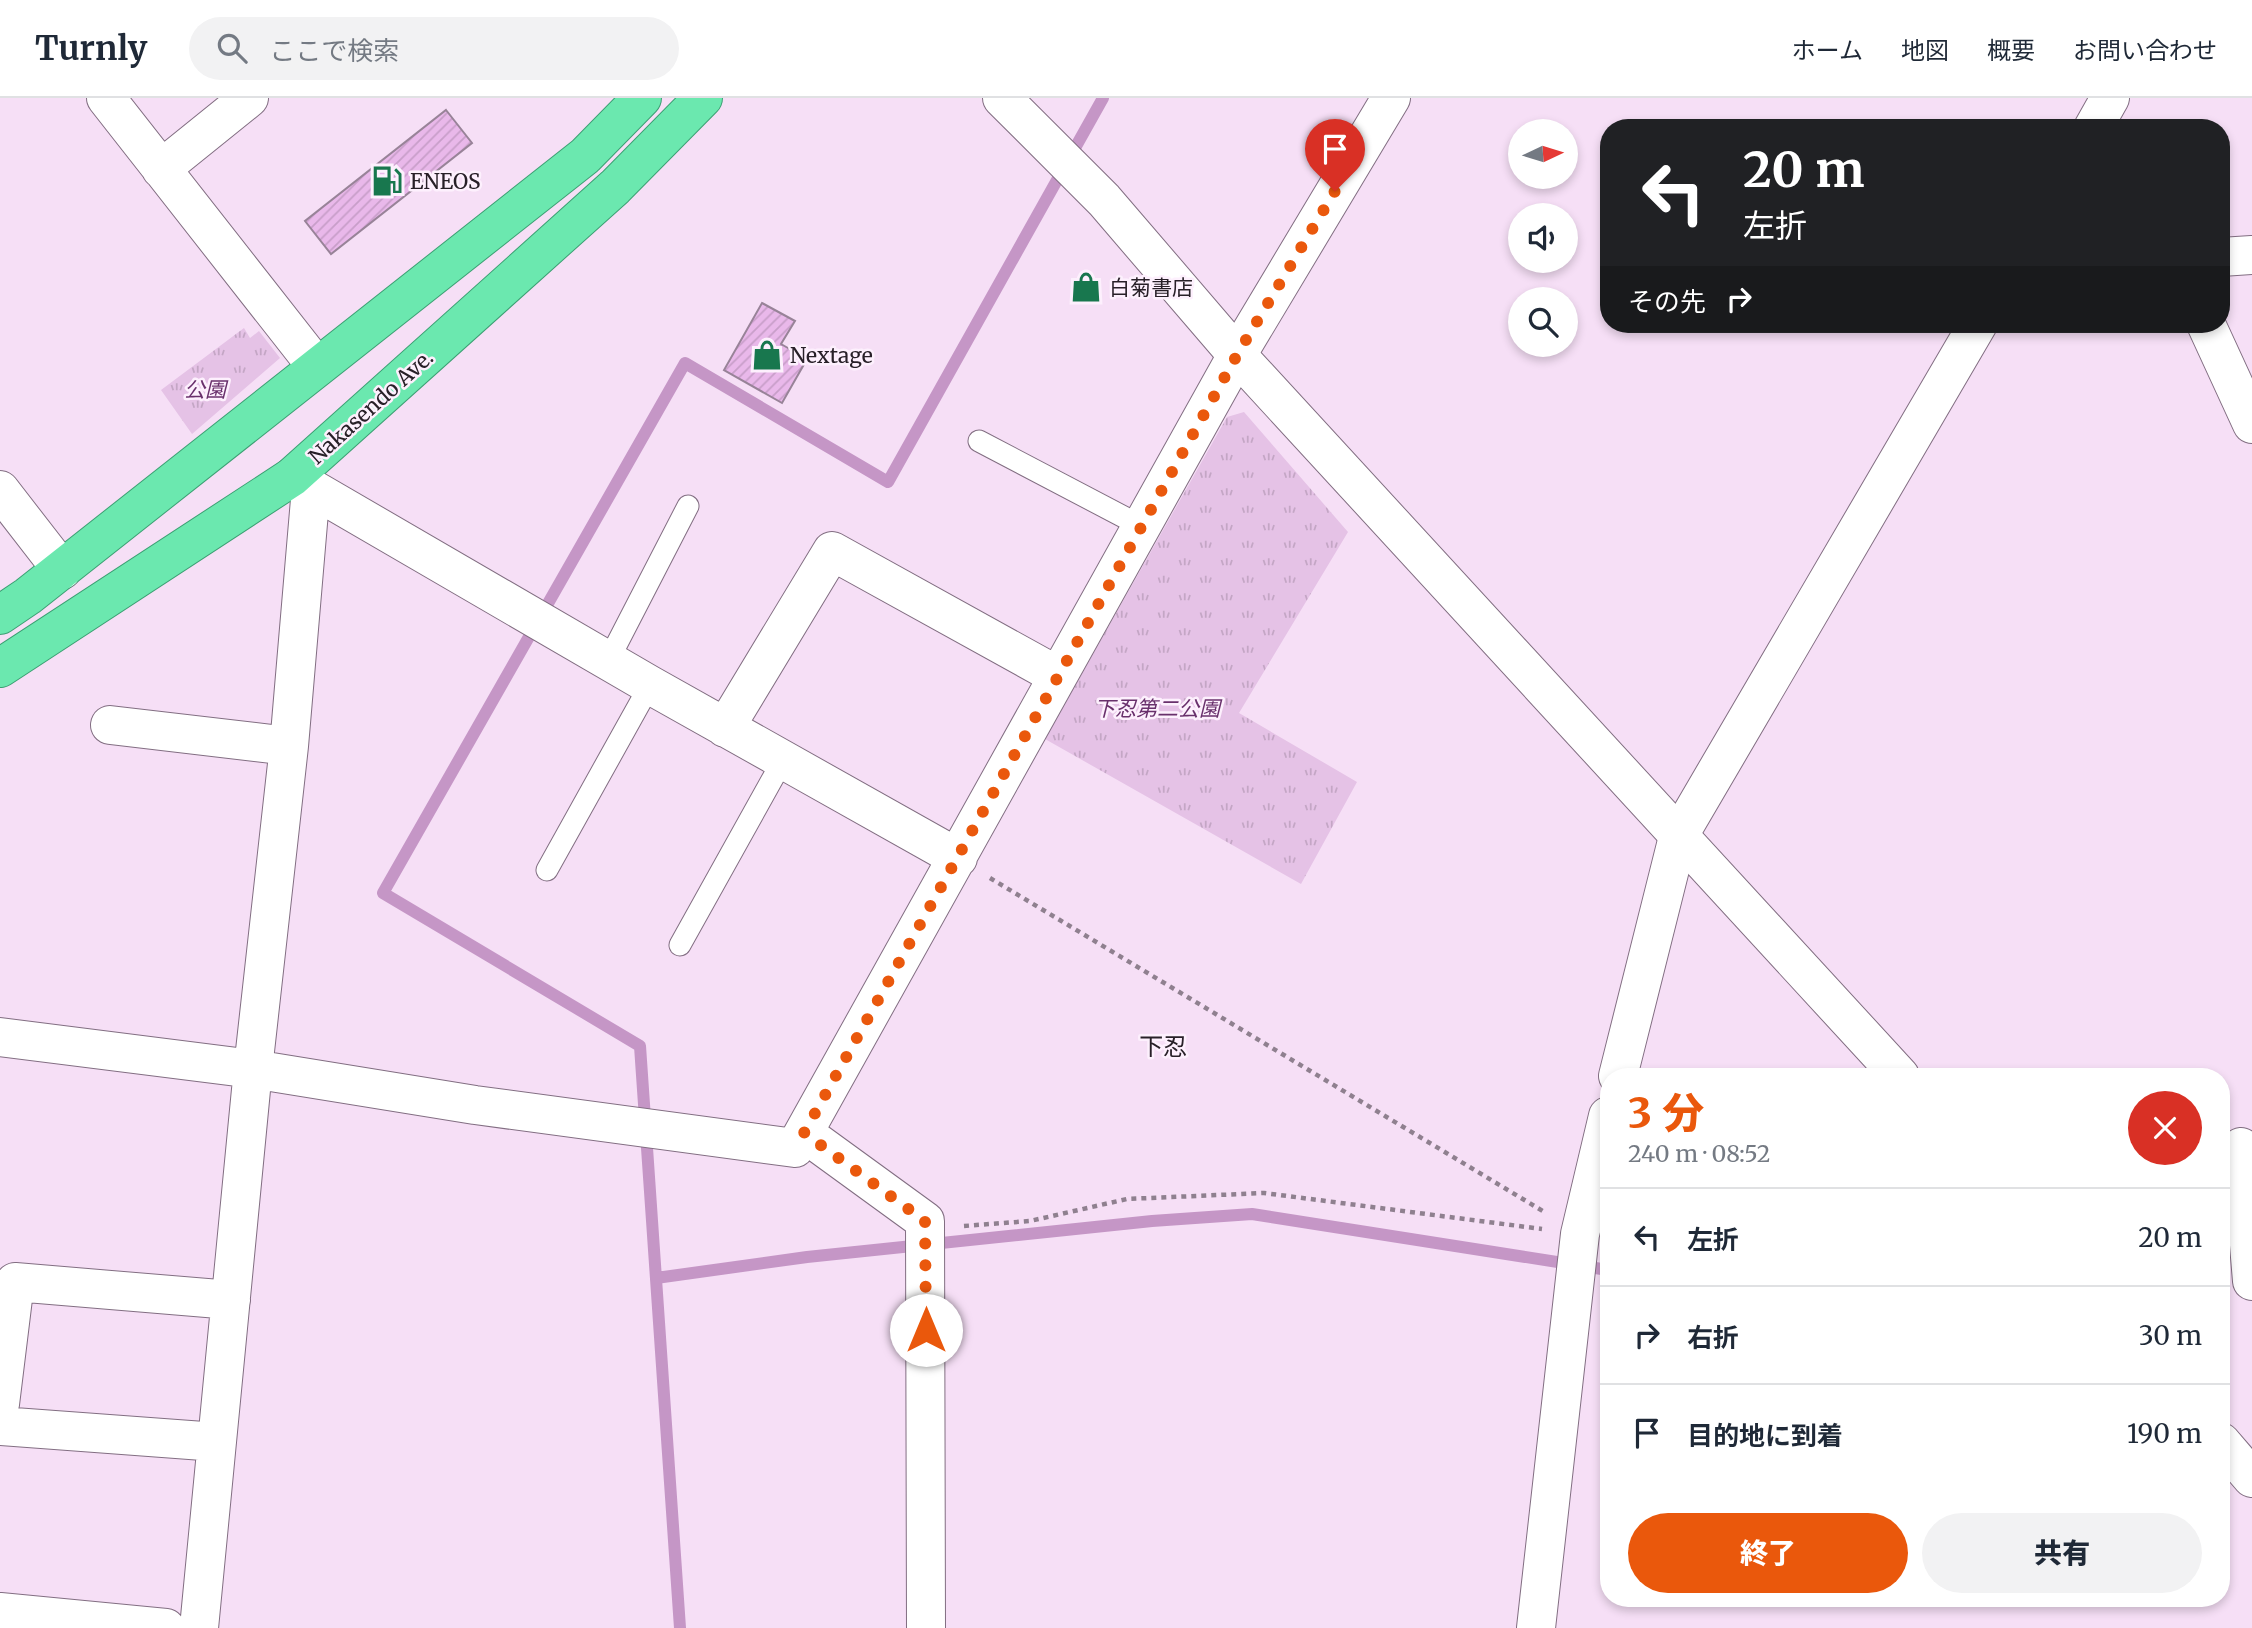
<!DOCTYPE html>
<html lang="ja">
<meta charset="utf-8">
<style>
body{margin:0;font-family:Merriweather,"Noto Sans JP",serif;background:#f2f2f3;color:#1f2937;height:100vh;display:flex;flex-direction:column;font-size:26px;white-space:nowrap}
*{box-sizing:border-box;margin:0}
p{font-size:23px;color:#747a83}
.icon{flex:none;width:38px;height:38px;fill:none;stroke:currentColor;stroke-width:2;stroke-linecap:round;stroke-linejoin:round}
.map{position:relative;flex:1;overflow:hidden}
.panel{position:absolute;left:1600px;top:970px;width:630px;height:539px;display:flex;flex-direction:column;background:#fff;border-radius:28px;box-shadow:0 4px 10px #0003}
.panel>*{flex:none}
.guide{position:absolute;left:1600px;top:21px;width:630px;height:214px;border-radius:28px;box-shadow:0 4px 10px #0003;background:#202124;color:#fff;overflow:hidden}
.needle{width:46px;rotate:86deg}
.controls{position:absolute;left:1508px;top:21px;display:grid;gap:14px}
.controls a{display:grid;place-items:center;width:70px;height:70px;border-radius:50%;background:#fff;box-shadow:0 4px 10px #0003;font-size:35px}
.pin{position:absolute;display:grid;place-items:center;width:60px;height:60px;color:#fff;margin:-72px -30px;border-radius:50% 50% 50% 0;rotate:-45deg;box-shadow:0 0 7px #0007}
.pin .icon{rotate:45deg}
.me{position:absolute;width:77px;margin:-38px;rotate:0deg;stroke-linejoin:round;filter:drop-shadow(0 0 5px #0008)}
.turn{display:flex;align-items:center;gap:24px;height:147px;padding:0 28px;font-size:32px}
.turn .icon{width:91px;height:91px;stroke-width:2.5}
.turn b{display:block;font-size:49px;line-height:60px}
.then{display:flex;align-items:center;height:66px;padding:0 28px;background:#0003;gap:14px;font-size:26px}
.round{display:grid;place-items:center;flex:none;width:74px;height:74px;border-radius:37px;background:#f2f2f3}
.headline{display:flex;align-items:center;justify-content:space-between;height:119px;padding:0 28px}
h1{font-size:42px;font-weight:800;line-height:52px;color:#ea580c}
.action{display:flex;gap:14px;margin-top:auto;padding:14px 28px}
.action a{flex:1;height:80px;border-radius:42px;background:#ea580c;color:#fff;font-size:28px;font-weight:800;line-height:80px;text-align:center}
.action a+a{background:#f2f2f3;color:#1f2937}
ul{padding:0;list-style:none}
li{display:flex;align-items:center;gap:21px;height:98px;padding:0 28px;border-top:2px solid #e0e1e3}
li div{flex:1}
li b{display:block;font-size:26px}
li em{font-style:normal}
header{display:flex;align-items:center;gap:42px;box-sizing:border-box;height:98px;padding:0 35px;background:#fff;border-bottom:2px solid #e0e1e3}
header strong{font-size:33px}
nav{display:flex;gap:38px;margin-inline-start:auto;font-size:24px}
.search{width:490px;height:63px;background:#f2f2f3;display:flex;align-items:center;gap:18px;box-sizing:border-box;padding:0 24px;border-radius:38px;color:#747a83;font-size:26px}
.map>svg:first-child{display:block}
.park{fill:url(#park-tufts)}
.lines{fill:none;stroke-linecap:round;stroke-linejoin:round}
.stream{stroke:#c596c6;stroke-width:12}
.building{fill:url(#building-hatch);stroke:#988398;stroke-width:2}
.service-casing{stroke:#826e82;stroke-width:23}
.minor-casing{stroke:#826e82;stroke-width:40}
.tertiary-casing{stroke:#826e82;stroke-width:40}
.trunk-casing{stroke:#3c9f73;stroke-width:40}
.path{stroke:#8f808f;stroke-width:4.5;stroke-dasharray:5 5;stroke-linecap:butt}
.service{stroke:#fff;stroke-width:21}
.minor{stroke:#fff;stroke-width:38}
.tertiary{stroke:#fff;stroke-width:38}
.trunk{stroke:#6be8af;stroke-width:38}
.route{stroke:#ea580c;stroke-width:12;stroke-dasharray:0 21.6}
.labels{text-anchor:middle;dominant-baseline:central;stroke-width:5;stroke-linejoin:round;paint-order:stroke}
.poi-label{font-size:21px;fill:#282028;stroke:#fdf0fd;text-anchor:start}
.park-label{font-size:21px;font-style:italic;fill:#69306c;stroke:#fdf0fd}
.street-label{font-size:21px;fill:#282028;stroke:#fdf0fd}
.quarter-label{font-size:24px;fill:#282028;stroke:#fdf0fd}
</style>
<header>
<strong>Turnly</strong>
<div class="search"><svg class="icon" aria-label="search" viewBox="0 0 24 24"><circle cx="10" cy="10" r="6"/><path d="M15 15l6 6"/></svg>ここで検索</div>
<nav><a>ホーム</a><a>地図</a><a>概要</a><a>お問い合わせ</a></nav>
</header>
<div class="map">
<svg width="2252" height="1530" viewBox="0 0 2252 1530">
<defs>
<pattern id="park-tufts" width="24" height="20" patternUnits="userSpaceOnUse" patternTransform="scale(1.75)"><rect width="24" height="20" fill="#e5c2e6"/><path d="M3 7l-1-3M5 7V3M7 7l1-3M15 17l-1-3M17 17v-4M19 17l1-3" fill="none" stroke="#c4a6c5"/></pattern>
<pattern id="building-hatch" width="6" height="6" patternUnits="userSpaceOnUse" patternTransform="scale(1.75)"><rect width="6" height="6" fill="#e9b8ea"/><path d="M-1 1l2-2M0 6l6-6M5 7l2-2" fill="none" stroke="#c89ec9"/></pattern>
</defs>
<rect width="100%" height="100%" fill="#f6dff6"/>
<path class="park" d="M244,230L250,240L259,233L280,260L192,336L161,292Z
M1244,314L1348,434L1239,615L1357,684L1301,786L1045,641L1227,319Z"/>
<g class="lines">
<path class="stream" d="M656,1180L807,1159L1152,1123L1252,1116L1608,1172
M680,1530L640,948L383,795L685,265L888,384L1103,0"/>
</g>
<path class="building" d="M446,12L472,45L331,156L305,123Z
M762,205L795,223L781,246L807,261L782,305L724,272Z"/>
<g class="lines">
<g class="service-casing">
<path id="service" d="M979,343L1141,428
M608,563L688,408
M547,772L650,587
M680,847L783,662"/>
</g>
<g class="minor-casing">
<path id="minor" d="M106,0L317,269
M2093,30L2110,0
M161,71L249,0
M2221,159L2252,157
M2206,226L2252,326
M292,379L650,587L958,760
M0,392L62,472
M110,627L289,648
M725,630L832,453L1058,578
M0,939L253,971L475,1007L795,1050L1237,257L1391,0
M1618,978L1678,739L1978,226
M804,1035L925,1123L926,1530
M2241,1049L2252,1183
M0,1306L15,1184L231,1202
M0,1328L217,1344
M0,1514L166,1530
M199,1530L253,971L289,648L311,390
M1536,1530L1580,1136L1608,1018"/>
</g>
<g class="tertiary-casing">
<path id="tertiary" d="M1002,0L1104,102L1237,257L1900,978
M2221,1344L2252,1380"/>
</g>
<g class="trunk-casing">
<path id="trunk" d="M0,517L28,498L585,58L642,0
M0,570L292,379L615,89L703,0"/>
</g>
<path class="path" d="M990,780L1546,1115
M964,1128L1030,1123L1127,1101L1264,1095L1542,1131"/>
<use href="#service" class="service"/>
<use href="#minor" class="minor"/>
<use href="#tertiary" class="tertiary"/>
<use href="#trunk" class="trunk"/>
</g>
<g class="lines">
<path class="route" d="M926,1232L925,1123L804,1035L1237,257L1335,93"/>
</g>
<defs>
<g id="fuel-bare" transform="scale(2.415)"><path d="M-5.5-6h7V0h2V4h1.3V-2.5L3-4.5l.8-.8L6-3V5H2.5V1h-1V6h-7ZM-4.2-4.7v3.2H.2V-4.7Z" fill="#18774e" stroke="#fdf0fd" stroke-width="2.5" paint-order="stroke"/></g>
<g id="shop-bare" transform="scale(2.415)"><path d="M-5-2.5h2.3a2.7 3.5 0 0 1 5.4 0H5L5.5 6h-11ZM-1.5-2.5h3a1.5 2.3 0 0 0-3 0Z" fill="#18774e" stroke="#fdf0fd" stroke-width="2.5" paint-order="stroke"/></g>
</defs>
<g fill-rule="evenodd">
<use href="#fuel-bare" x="387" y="83"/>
<use href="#shop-bare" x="1086" y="189"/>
<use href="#shop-bare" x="767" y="257"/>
</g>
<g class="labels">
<g class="poi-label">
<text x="410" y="83">ENEOS</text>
<text x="1109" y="189">白菊書店</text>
<text x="790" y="257">Nextage</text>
</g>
<g class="park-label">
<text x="205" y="291">公園</text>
<text x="1157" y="610">下忍第二公園</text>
</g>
<g class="street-label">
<text transform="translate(371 309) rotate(-42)">Nakasendo Ave.</text>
</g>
<g class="quarter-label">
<text x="1163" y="948">下忍</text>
</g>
</g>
</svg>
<div class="controls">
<a><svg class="needle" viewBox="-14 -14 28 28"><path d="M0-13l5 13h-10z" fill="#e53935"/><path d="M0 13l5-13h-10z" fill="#747a83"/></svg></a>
<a><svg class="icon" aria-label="sound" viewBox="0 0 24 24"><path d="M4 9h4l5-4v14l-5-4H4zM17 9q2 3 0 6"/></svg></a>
<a><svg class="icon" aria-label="search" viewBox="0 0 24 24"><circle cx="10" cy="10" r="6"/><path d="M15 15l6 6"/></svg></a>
</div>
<div class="pin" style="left:1335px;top:93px;background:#d93025"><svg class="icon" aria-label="arrive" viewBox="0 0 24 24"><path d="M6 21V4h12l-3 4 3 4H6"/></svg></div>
<svg class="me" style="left:926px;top:1232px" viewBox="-20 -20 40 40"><circle r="19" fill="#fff"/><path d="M0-13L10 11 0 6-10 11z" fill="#ea580c"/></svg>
<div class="guide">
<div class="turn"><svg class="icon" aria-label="left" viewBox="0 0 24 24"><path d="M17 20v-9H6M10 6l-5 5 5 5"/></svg><div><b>20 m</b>左折</div></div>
<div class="then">その先<svg class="icon" aria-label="right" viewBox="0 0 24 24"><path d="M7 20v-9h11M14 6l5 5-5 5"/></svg></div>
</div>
<section class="panel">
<div class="headline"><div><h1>3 分</h1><p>240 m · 08:52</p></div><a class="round" style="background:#d93025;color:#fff"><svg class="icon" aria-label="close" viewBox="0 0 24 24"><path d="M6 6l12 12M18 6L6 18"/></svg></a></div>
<ul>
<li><svg class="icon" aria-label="left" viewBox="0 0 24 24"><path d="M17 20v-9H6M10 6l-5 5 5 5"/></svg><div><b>左折</b></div><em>20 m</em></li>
<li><svg class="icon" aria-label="right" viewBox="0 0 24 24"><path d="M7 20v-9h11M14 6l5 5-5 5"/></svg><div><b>右折</b></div><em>30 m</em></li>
<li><svg class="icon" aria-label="arrive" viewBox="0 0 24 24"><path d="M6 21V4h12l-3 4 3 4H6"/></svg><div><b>目的地に到着</b></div><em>190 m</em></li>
</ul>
<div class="action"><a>終了</a><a>共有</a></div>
</section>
</div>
